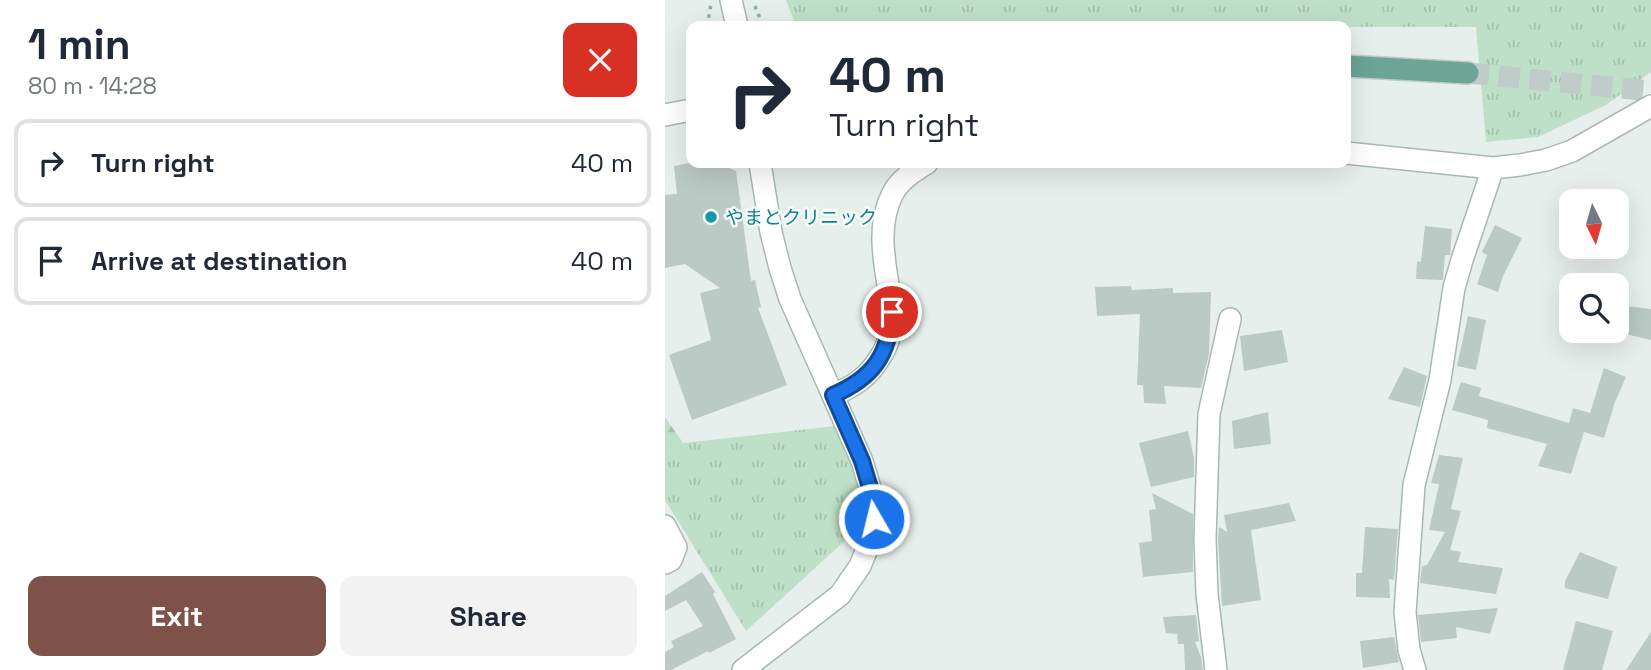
<!DOCTYPE html>
<meta charset="utf-8">
<style>
body{margin:0;font-family:"Space Grotesk","Noto Sans JP",sans-serif;background:#f2f2f3;color:#1f2937;height:100vh;display:flex;flex-direction:column;font-size:26px;white-space:nowrap}
*{box-sizing:border-box;margin:0}
p{font-size:23px;color:#747a83}
.icon{flex:none;width:38px;height:38px;fill:none;stroke:currentColor;stroke-width:2;stroke-linecap:round;stroke-linejoin:round}
.map{position:relative;flex:1;overflow:hidden}
.details{display:flex;flex-direction:column;background:#fff;width:665px}
.details>*{flex:none}
.guide{position:absolute;left:21px;top:21px;width:665px;height:147px;border-radius:14px;box-shadow:0 7px 28px #0002;background:#fff;color:#1f2937;overflow:hidden}
.needle{width:46px;rotate:175deg}
.controls{position:absolute;left:894px;top:189px;display:grid;gap:14px}
.controls a{display:grid;place-items:center;width:70px;height:70px;border-radius:14px;background:#fff;box-shadow:0 7px 28px #0002;font-size:35px}
.pin{position:absolute;display:grid;place-items:center;width:60px;height:60px;color:#fff;margin:-30px;border:4px solid #fff;border-radius:50%;box-shadow:0 2px 7px #0007}
.me{position:absolute;width:77px;margin:-38px;rotate:352deg;stroke-linejoin:round;filter:drop-shadow(0 0 5px #0008)}
.turn{display:flex;align-items:center;gap:24px;height:147px;padding:0 28px;font-size:32px}
.turn .icon{width:91px;height:91px;stroke-width:2.5}
.turn b{display:block;font-size:49px;line-height:60px}
.round{display:grid;place-items:center;flex:none;width:74px;height:74px;border-radius:14px;background:#f2f2f3}
.overview{display:flex;align-items:center;justify-content:space-between;height:119px;padding:0 28px}
h1{font-size:42px;font-weight:600;line-height:52px}
.cta{display:flex;gap:14px;margin-top:auto;padding:14px 28px}
.cta a{flex:1;height:80px;border-radius:14px;background:#7f5249;color:#fff;font-size:28px;font-weight:600;line-height:80px;text-align:center}
.cta a+a{background:#f2f2f3;color:#1f2937}
ul{padding:0;list-style:none}
li{display:flex;align-items:center;gap:21px;height:88px;margin:0 14px 10px;padding:0 14px;border:4px solid #e0e1e3;border-radius:14px}
li div{flex:1}
li b{display:block;font-size:26px}
li em{font-style:normal}
main{display:flex;flex:1;min-height:0}
.map>svg:first-child{display:block}
.grass{fill:url(#grass-tufts)}
.forest{fill:url(#forest-firs)}
.building{fill:#bbcac4}
.lines{fill:none;stroke-linecap:round;stroke-linejoin:round}
.major-tunnel{stroke:#bfccc8;stroke-width:21;stroke-dasharray:21 10;stroke-linecap:butt}
.minor-casing{stroke:#a8b8b2;stroke-width:24}
.major-casing{stroke:#c2cac8;stroke-width:24}
.path{stroke:#86b3a5;stroke-width:3.5;stroke-dasharray:3.5 5;stroke-linecap:butt}
.minor{stroke:#fff;stroke-width:21}
.major{stroke:#6aa596;stroke-width:21}
.route-casing{stroke:#114b97;stroke-width:18}
.route{stroke:#1a73e8;stroke-width:12}
.culture-dot{fill:#0f9aa8;stroke:#f7fbf9;stroke-width:2.5}
.labels{text-anchor:middle;dominant-baseline:central;stroke-width:5;stroke-linejoin:round;paint-order:stroke}
.culture-label{font-size:19px;fill:#0d838f;stroke:#f7fbf9;text-anchor:start}
</style>
<main>
<section class="details">
<div class="overview"><div><h1>1 min</h1><p>80 m · 14:28</p></div><a class="round" style="background:#d93025;color:#fff"><svg class="icon" aria-label="close" viewBox="0 0 24 24"><path d="M6 6l12 12M18 6L6 18"/></svg></a></div>
<ul>
<li><svg class="icon" aria-label="right" viewBox="0 0 24 24"><path d="M7 20v-9h11M14 6l5 5-5 5"/></svg><div><b>Turn right</b></div><em>40 m</em></li>
<li><svg class="icon" aria-label="arrive" viewBox="0 0 24 24"><path d="M6 21V4h12l-3 4 3 4H6"/></svg><div><b>Arrive at destination</b></div><em>40 m</em></li>
</ul>
<div class="cta"><a>Exit</a><a>Share</a></div>
</section>
<div class="map">
<svg width="986" height="670" viewBox="0 0 986 670">
<defs>
<pattern id="grass-tufts" width="24" height="20" patternUnits="userSpaceOnUse" patternTransform="scale(1.75)"><rect width="24" height="20" fill="#bfe0c8"/><path d="M3 7l-1-3M5 7V3M7 7l1-3M15 17l-1-3M17 17v-4M19 17l1-3" fill="none" stroke="#a4c1ad"/></pattern>
<pattern id="forest-firs" width="22" height="20" patternUnits="userSpaceOnUse" patternTransform="scale(1.75)"><rect width="22" height="20" fill="#bfe0c8"/><path d="M5 1l3.5 6h-7zM16 11l3.5 6h-7z" fill="#a4c1ad"/></pattern>
</defs>
<rect width="100%" height="100%" fill="#e6efeb"/>
<path class="grass" d="M121,0H986V72L941,105L873,137L821,142L811,27L131,26Z
M170,426L199,497L196,526L81,631L0,500V458L18,443Z"/>
<path class="forest" d="M0,417L18,443L0,458Z"/>
<path class="building" d="M24,163H53L71,171L86,281L90,280L96,307L93,308L122,385L27,420L4,355L46,340L35,293L55,288L20,264L0,268V195L12,194L9,166Z
M830,225L857,238L838,276L833,292L812,284L822,255L817,252Z
M760,226L787,229L785,255H780L778,280L751,279L752,261L756,262Z
M466,286L467,290L508,288V293L546,292L544,354L536,388L499,386L501,404L479,403L478,385H472L475,314L432,316L430,287Z
M952,305L986,309V340L952,332Z
M803,316L821,320L811,370L792,366Z
M617,330L623,362L579,371L575,336Z
M739,367L762,376L755,407L723,399Z
M939,368L961,377L950,402L939,438L919,432L906,474L873,466L882,444L822,428L823,420L787,410L796,382L816,388L814,396L904,423L908,408L925,413Z
M603,412L606,444L569,449L567,421Z
M523,431L529,458V477L486,487L474,443Z
M774,455L798,458L786,509L796,511L785,550L796,552L793,562L838,568L831,594L755,583L757,566L762,565L780,532L764,530L774,484L766,483Z
M487,493L528,514V572L478,577L474,543L487,541L484,510L491,509Z
M624,503L631,521L586,530L596,600L557,606L553,539L554,527L562,532L559,515Z
M700,527L733,529L729,580L724,579L725,598L691,597V573H697Z
M915,552L952,567L943,599L900,588V581Z
M37,572L50,592L48,594L71,639L44,653L43,651L6,670H0V652L9,647L6,641L38,626L21,600L0,611V596Z
M833,608L825,634L791,627L792,638L756,642L753,615Z
M531,615L534,641L530,642L536,657L538,670H520L519,644H513L512,634L501,633L498,617Z
M911,621L948,631L937,670H898Z
M986,632V670H961Z
M729,637L734,662L698,668L695,641Z"/>
<g class="lines">
<path class="major-tunnel" d="M803,73L986,91"/>
<g class="minor-casing">
<path id="minor" d="M66,0L72,26
M0,115L26,110
M681,153L828,168L855,165L881,160L907,151L986,106
M168,395C188,387 203,377 214,359C219,352 223,343 225,334C229,320 226,305 224,291C219,260 212,225 227,195C234,180 249,171 262,163
M0,526L11,547L6,560L0,563
M78,670L175,595L195,566L204,544L209,519L206,491L197,461L125,299L115,268L106,232L95,163
M551,670L542,594L540,539L544,414L565,319
M750,670L744,650L740,612L749,485L775,380L789,288L797,260L828,168"/>
</g>
<g class="major-casing">
<path id="major" d="M681,66L803,73"/>
</g>
<path class="path" d="M90,6L98,26
M42,26L46,4
M26,59V70"/>
<use href="#minor" class="minor"/>
<use href="#major" class="major"/>
</g>
<g class="lines">
<g class="route-casing">
<path id="route" d="M209,519L206,491L197,461L168,395C208,378 224,355 227,312"/>
</g>
<use href="#route" class="route"/>
</g>
<circle class="culture-dot" cx="46" cy="217" r="7"/>
<g class="labels">
<g class="culture-label">
<text x="60" y="217">やまとクリニック</text>
</g>
</g>
</svg>
<div class="controls">
<a><svg class="needle" viewBox="-14 -14 28 28"><path d="M0-13l5 13h-10z" fill="#e53935"/><path d="M0 13l5-13h-10z" fill="#747a83"/></svg></a>
<a><svg class="icon" aria-label="search" viewBox="0 0 24 24"><circle cx="10" cy="10" r="6"/><path d="M15 15l6 6"/></svg></a>
</div>
<div class="pin" style="left:227px;top:312px;background:#d93025"><svg class="icon" aria-label="arrive" viewBox="0 0 24 24"><path d="M6 21V4h12l-3 4 3 4H6"/></svg></div>
<svg class="me" style="left:209px;top:519px" viewBox="-20 -20 40 40"><circle r="17" fill="#1a73e8" stroke="#fff" stroke-width="3"/><path d="M0-11L8 9 0 5-8 9z" fill="#fff"/></svg>
<div class="guide">
<div class="turn"><svg class="icon" aria-label="right" viewBox="0 0 24 24"><path d="M7 20v-9h11M14 6l5 5-5 5"/></svg><div><b>40 m</b>Turn right</div></div>
</div>
</div>
</main>
